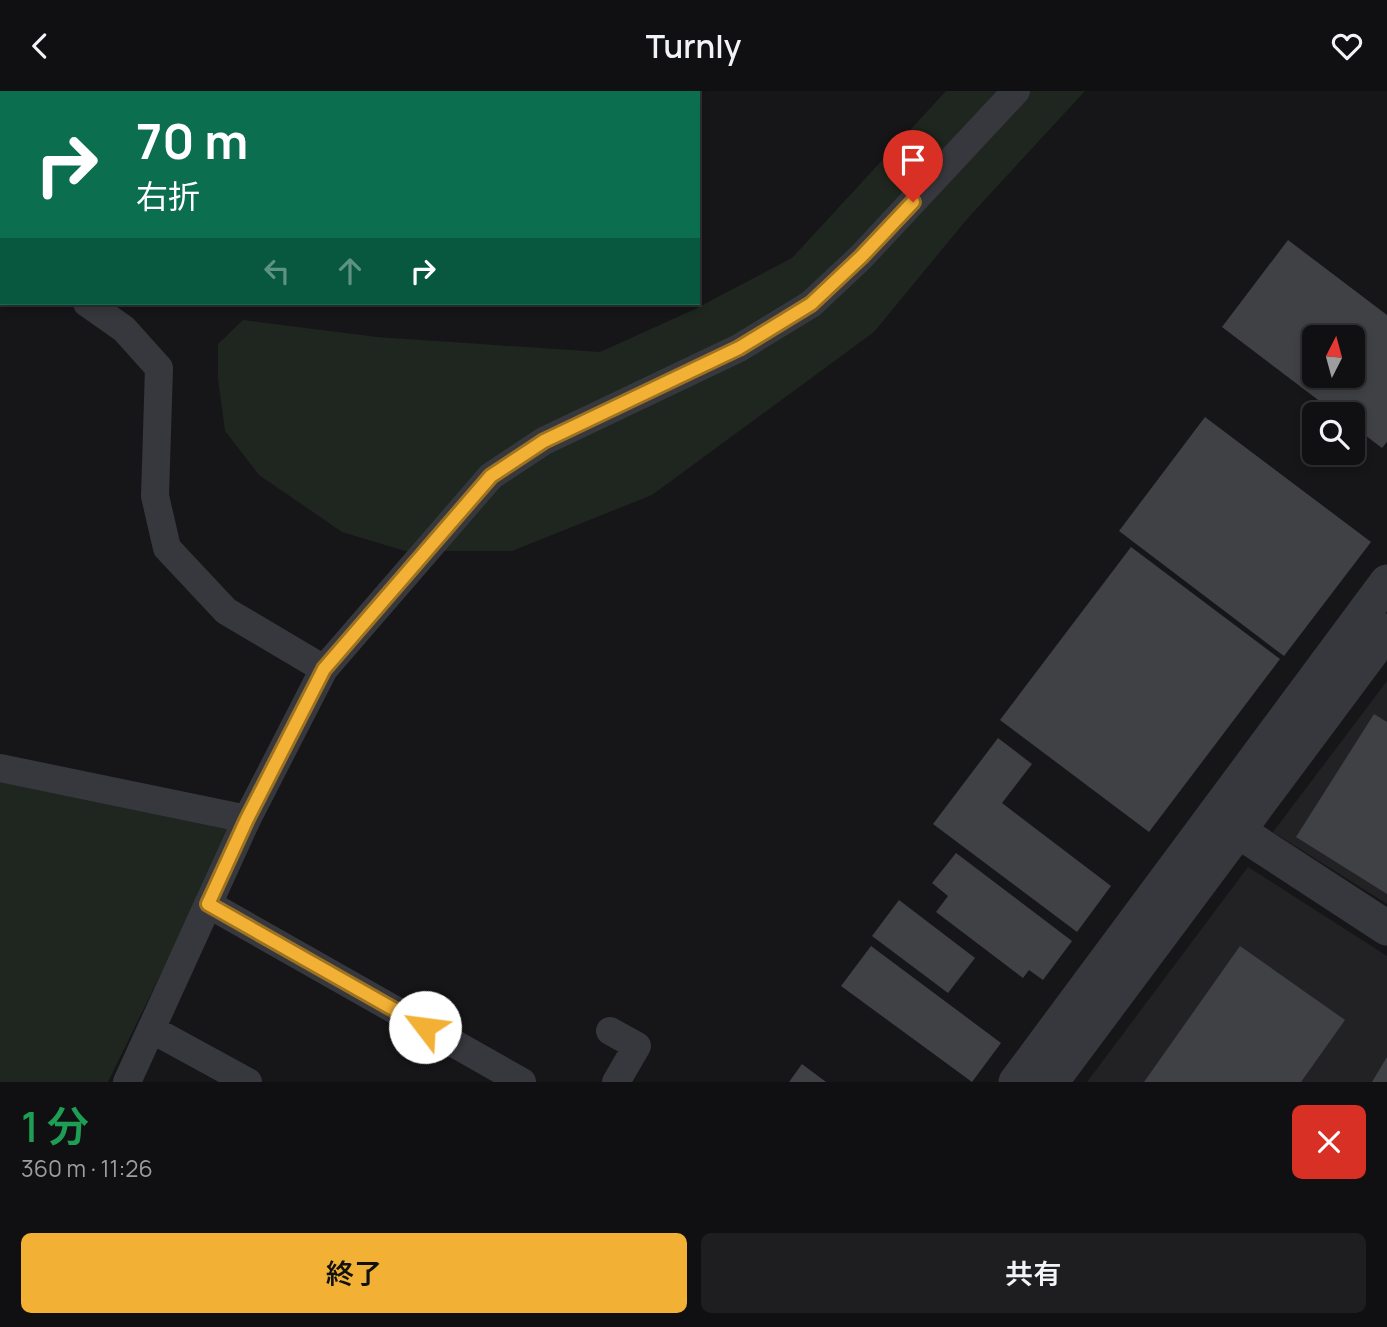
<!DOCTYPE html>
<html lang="ja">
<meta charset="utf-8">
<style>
body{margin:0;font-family:Manrope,"Noto Sans JP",sans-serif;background:#1e1e20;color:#f1f3f6;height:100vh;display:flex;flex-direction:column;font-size:26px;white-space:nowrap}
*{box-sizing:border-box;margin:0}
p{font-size:23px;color:#9c9d9f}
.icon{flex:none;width:38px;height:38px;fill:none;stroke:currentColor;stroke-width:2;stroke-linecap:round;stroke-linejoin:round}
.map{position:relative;height:991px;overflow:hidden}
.drawer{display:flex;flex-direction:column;background:#101012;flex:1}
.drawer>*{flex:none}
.hud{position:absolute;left:0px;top:0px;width:700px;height:214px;box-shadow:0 4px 10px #0003,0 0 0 2px #303032;background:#0b6e4f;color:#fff;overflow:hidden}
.needle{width:46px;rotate:6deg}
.buttons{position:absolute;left:1302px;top:234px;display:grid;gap:14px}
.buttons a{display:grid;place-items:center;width:63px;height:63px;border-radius:10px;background:#101012;box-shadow:0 4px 10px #0003,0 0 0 2px #303032;font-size:35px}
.pin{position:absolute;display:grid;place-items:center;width:60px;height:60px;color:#fff;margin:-72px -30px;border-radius:50% 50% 50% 0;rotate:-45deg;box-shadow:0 0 7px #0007}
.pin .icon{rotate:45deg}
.me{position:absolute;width:77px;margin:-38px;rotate:300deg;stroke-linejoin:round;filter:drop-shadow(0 0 5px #0008)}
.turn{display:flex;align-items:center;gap:24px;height:147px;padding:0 21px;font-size:32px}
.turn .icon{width:91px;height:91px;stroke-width:2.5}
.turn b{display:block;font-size:49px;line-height:60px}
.lanes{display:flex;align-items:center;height:66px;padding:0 21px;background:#0003;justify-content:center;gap:35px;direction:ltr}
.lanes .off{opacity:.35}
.round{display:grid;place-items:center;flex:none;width:74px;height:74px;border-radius:10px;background:#1e1e20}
.summary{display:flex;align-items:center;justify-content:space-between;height:119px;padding:0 21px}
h1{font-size:42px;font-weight:600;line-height:52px;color:#1e9e55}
.cta{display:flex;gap:14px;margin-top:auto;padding:14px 21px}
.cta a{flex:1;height:80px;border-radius:10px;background:#f2b134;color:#111;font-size:28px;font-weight:600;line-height:80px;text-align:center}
.cta a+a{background:#1e1e20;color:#f1f3f6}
header{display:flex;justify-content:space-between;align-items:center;height:91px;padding:0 21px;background:#101012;font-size:32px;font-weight:600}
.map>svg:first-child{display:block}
.built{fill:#222225}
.green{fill:#1e261f}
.building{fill:#404145;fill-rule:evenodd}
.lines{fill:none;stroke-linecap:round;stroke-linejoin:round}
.minor{stroke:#37383d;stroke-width:28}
.tertiary{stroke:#37383d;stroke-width:35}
.route-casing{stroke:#9d7322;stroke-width:18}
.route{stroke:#f2b134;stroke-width:12}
</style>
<header><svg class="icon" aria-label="back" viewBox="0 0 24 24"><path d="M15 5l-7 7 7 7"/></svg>Turnly<svg class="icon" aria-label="heart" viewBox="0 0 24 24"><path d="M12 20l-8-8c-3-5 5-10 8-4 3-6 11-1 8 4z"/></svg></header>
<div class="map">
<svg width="1387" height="991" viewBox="0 0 1387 991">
<rect width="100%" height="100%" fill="#161618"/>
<path class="built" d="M1387,590V813L1273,741Z
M1248,776L1387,865V991H1087Z"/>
<path class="green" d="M946,0H1085L967,128L874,241L652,404L512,460H405L342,441L259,384L225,340L218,288V253L243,229L377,246L600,261L693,219L792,167Z
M0,688L232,737L108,991H0Z"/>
<path class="building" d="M1288,149L1387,224V351L1382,357L1353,335V324H1338L1222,236ZM1314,247H1353V285H1314Z
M1205,326L1371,451L1284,565L1119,440Z
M1131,456L1280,568L1149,741L1000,629Z
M1374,623L1387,631V803L1296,746Z
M998,647L1032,673L1002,712L1111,795L1077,841L933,733Z
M956,762L1072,850L1043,889L1029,879L1023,887L936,821L948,805L932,792Z
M899,809L975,867L948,902L872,845Z
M871,855L1001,952L972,991L841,895Z
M1240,855L1345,929L1301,991H1144Z
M1387,966V991H1372Z
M802,973L826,991H789Z"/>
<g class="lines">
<path class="minor" d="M130,2L131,0
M0,160L2,161
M87,212L124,238L159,277L155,405L167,457L226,520L324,578
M0,677L247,728
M208,813L522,991
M151,938L248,991
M610,940L637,955L616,991
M127,991L247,728L324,578L491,385L544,350L739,257L811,213L861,166L1016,0"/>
<path class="tertiary" d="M1220,728L1387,837
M1016,991L1387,491
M1051,991L1387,540"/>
</g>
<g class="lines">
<g class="route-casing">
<path id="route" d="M425,936L208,813L247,728L324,578L491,385L544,350L739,257L811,213L861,166L913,111"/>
</g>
<use href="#route" class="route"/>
</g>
</svg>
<div class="buttons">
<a><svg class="needle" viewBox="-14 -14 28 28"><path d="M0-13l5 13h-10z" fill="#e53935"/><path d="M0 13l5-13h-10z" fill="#9c9d9f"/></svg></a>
<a><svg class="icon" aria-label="search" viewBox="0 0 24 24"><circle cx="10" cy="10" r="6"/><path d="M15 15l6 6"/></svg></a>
</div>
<div class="pin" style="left:913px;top:111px;background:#d93025"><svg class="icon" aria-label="arrive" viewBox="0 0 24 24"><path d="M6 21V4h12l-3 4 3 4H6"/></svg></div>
<svg class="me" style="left:425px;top:936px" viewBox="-20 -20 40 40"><circle r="19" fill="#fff"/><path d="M0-13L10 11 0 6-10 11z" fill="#f2b134"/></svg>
<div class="hud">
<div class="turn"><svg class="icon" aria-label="right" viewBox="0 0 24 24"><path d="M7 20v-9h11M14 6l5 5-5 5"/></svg><div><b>70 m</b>右折</div></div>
<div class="lanes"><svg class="icon off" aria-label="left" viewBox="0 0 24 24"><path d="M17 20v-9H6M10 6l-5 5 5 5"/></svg><svg class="icon off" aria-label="ahead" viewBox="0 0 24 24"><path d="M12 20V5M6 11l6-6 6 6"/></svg><svg class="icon" aria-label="right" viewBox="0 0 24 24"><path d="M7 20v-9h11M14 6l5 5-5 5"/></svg></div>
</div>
</div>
<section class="drawer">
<div class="summary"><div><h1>1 分</h1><p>360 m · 11:26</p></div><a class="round" style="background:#d93025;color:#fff"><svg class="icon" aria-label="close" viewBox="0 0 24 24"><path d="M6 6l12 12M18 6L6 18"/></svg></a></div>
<div class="cta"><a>終了</a><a>共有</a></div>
</section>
